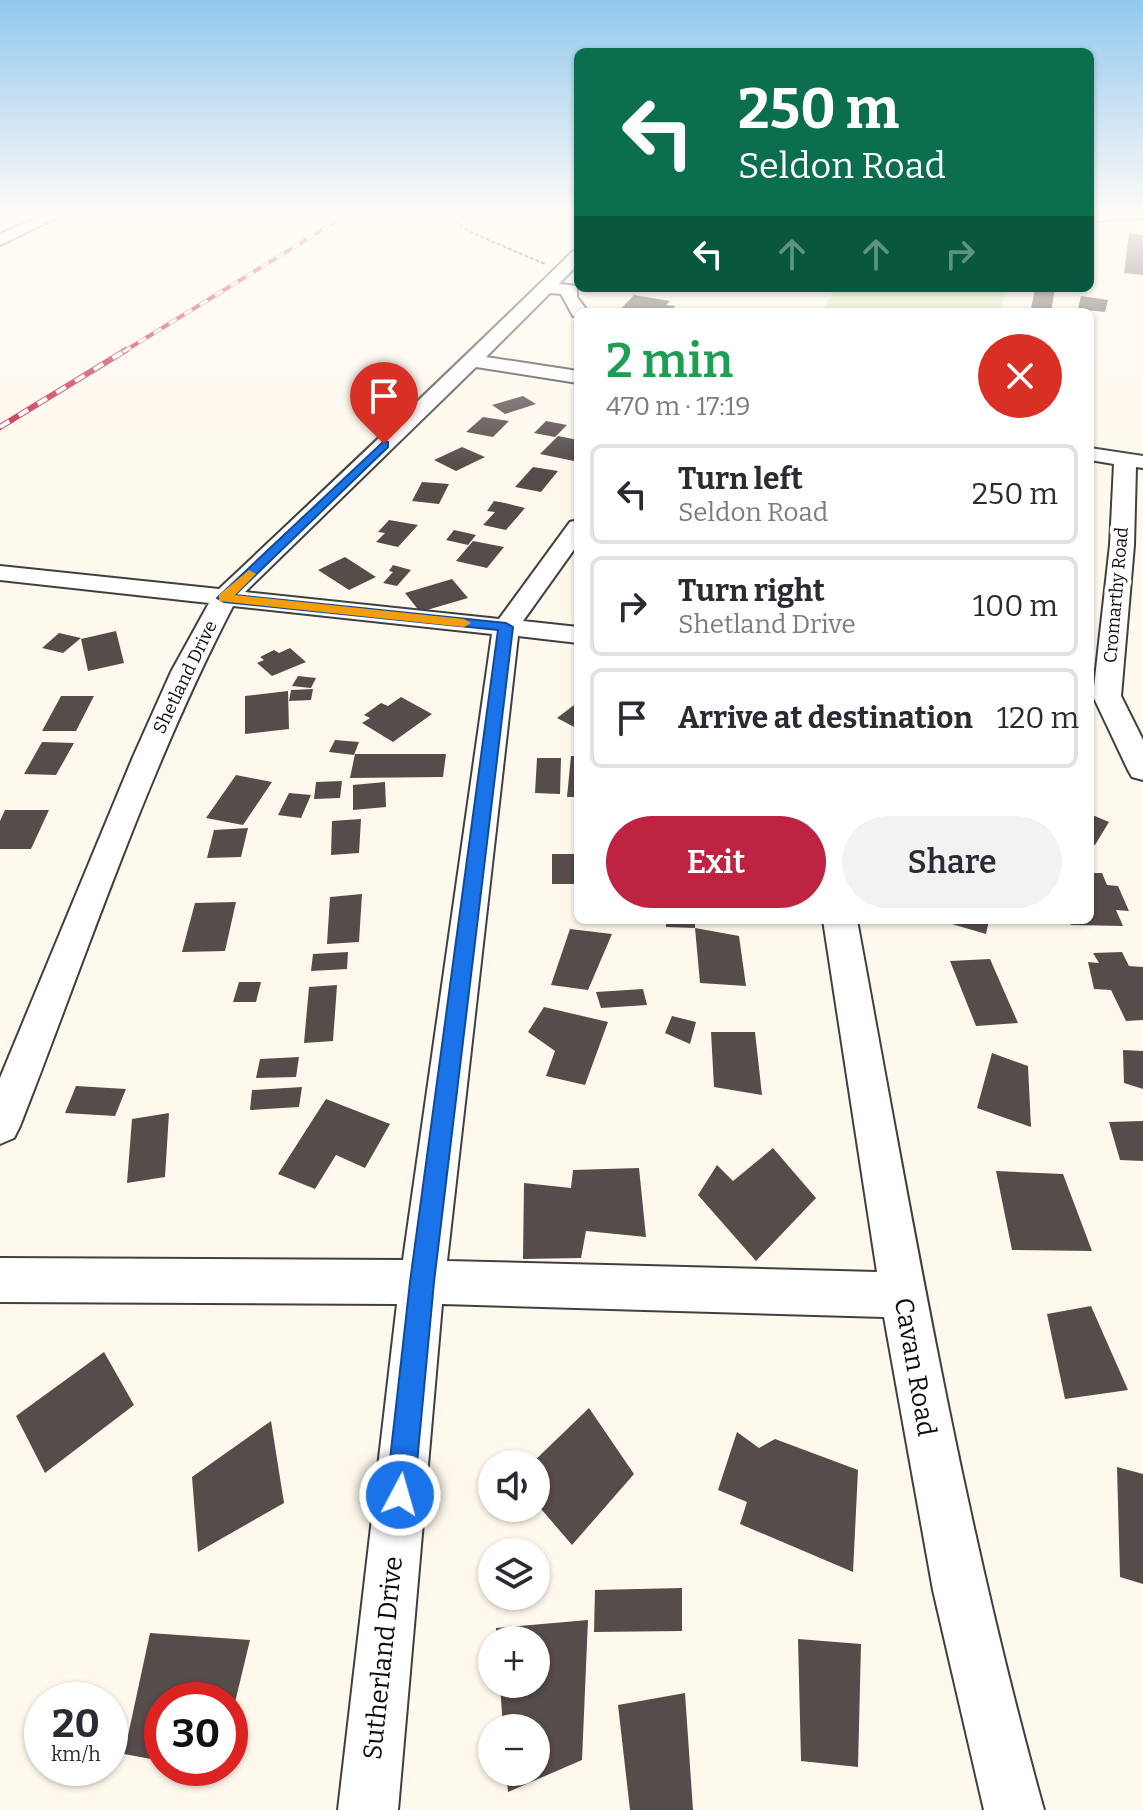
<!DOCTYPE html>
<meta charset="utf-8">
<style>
body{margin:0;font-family:Bitter,serif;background:#f2f2f3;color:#2b2b33;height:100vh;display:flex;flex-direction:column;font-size:30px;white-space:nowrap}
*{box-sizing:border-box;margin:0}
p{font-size:26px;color:#7c7c81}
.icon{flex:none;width:44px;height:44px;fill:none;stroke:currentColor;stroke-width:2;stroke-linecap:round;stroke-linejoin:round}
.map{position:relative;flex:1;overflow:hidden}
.side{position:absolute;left:574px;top:308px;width:520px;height:616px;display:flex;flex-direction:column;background:#fff;border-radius:12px;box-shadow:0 2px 6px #0004}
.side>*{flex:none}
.hud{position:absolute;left:574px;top:48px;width:520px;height:244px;border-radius:12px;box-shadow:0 2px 6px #0004;background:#0b6e4f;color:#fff;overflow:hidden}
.tools{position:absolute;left:478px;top:1450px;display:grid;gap:16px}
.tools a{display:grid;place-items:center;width:72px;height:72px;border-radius:50%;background:#fff;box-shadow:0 2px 6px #0004;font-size:40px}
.speed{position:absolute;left:24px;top:1682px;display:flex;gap:16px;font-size:40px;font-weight:700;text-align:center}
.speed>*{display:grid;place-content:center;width:104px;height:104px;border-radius:50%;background:#fff;box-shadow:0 2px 6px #0004;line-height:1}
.speed small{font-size:20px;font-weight:400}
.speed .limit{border:12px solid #d22;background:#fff;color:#111}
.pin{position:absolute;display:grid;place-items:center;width:68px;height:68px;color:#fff;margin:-82px -34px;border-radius:50% 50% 50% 0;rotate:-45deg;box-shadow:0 0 8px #0007}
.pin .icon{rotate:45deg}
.me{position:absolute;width:88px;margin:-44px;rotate:6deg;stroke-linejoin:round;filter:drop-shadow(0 0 6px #0008)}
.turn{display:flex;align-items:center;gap:28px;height:168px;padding:0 32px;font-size:36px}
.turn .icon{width:104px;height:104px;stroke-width:2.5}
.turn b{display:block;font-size:56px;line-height:68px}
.lanes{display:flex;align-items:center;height:76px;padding:0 32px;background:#0003;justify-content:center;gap:40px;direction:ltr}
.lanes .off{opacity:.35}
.round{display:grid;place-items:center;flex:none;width:84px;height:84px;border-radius:42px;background:#f2f2f3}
.head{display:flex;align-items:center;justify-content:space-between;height:136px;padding:0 32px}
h1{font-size:48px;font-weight:600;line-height:60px;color:#1e9e55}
.action{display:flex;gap:16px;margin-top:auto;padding:16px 32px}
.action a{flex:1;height:92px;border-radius:48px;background:#be2342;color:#fff;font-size:32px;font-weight:600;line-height:92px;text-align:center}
.action a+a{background:#f2f2f3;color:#2b2b33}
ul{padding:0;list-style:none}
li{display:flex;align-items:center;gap:24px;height:100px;margin:0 16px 12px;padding:0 16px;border:4px solid #e1e1e2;border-radius:12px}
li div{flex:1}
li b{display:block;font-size:30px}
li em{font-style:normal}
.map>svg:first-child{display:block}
.green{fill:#d8e9b6}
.building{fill:#564c49}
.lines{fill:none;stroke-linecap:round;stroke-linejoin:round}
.minor-casing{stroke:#404040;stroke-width:4}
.path{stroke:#2f2f2f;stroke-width:2;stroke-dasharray:4 2;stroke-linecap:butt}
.minor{fill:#fff;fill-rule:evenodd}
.rail-far1-casing{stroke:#be2342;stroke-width:4}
.rail-casing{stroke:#be2342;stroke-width:6}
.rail-far1{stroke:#fff;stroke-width:3;stroke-dasharray:9;stroke-linecap:butt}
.rail{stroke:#fff;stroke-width:4;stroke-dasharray:11;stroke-linecap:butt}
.route{fill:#1a73e8;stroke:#114b97;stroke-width:2}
.slow{fill:#f59e0b}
.labels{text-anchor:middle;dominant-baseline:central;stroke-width:8;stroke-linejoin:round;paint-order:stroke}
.far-street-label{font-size:18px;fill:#0d0d0d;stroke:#fff}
.near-street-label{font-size:26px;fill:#0d0d0d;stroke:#fff}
</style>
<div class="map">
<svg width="1143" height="1810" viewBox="0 0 1143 1810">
<rect width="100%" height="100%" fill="#fff9ed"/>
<path class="green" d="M836,288H1006L1000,312H821Z"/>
<path class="building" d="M1129,233L1143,235V275L1124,273Z
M1035,288H1055L1051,312L1031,309Z
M634,295L670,301L666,305L675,306L670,312H618Z
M1081,296L1108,300L1105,312L1078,309Z
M523,396L536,404L505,414L492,405Z
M483,417L509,421L493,437L466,432Z
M546,421L567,425L555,437L534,433Z
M558,436L578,440V457L574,461L540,454Z
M462,447L485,457L456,471L434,460Z
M533,467L558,471L541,492L515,487Z
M422,482L449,484L439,504L412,501Z
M494,501L505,503L525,508L506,530L483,525L495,512L487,511Z
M389,520L418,525L398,547L376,542L385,533L378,532Z
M454,530L476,535L468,545L446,540Z
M473,541L504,547L487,568L456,561Z
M345,557L376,577L349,590L318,570Z
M393,565L411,570L397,586L383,583L393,572L389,571Z
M452,579L468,598L420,612L405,593Z
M116,631L124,663L88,671L81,639Z
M59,633L81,638L63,653L42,648Z
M290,648L306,662L272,676L257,663L264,660L260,657L274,650L279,653Z
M298,676L316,678L311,688L292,686Z
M313,689L311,700L289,701L291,690Z
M288,691L289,729L245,734V696Z
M61,696H94L76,731H42Z
M401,697L432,714L393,742L362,723L370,718L364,715L381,703L388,706Z
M578,702V729L557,718Z
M335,740L359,742L354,755L329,752Z
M42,742L74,743L56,775L24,774Z
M355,754H446L443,777L350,778Z
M571,756H578V797H567Z
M537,758H561L560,794L535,793Z
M236,775L272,782L243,825L206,818Z
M342,781L340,798L314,799L316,782Z
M385,782L386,807L353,810V785Z
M289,793L311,795L301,818L278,815Z
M5,810H49L31,849H0V821Z
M1090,814L1109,822L1095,845L1090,843Z
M361,819L359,853L331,855L332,821Z
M248,828L241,857L207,858L214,830Z
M552,854H578V890L575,884H552Z
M1090,873H1102L1107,885L1118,886L1129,911L1116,910L1123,926L1071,925L1069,920H1090Z
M362,894L359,942L327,944L330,897Z
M236,902L225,951L182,952L195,903Z
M666,920H695V928L666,927Z
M938,920H989L986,934Z
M695,928L739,936L746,986L700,983Z
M570,929L612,934L588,990L551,985Z
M348,952L347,969L311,971L313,954Z
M1122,952L1129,966L1143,967V1020L1126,1021L1111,990L1094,989L1088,962L1099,963L1093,953Z
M990,959L1018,1023L976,1026L950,961Z
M239,982H261L256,1002H233Z
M337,985L333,1041L304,1043L309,987Z
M643,989L647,1005L601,1008L596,992Z
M544,1007L608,1022L585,1085L546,1076L555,1051L528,1032Z
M672,1016L696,1022L690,1044L665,1033Z
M711,1032H755L762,1095L714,1087Z
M1123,1050L1143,1051V1089L1124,1083Z
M992,1053L1028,1066L1031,1127L977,1108Z
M299,1057L296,1077L256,1078L260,1059Z
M76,1086L126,1089L115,1116L65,1113Z
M302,1087L299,1107L250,1110L252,1090Z
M326,1099L390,1124L365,1168L336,1155L315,1189L278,1174Z
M169,1113L165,1177L127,1183L132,1119Z
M1143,1121V1161L1120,1160L1109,1122Z
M773,1148L816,1198L756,1261L698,1195L717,1165L733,1181Z
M639,1168L646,1237L586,1231L581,1258L523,1259L524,1183L571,1188L573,1170Z
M996,1171L1063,1174L1092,1251L1012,1250Z
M1091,1306L1128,1390L1065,1399L1047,1314Z
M104,1352L134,1405L45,1473L16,1416Z
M589,1408L634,1474L572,1545L536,1503V1464H531Z
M271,1421L284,1503L198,1552L192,1477Z
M737,1432L759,1448L775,1439L858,1470L853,1572L740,1524L747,1502L718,1490Z
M1117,1467L1143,1474V1584L1120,1577Z
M682,1588V1631L594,1632L595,1590Z
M588,1620L582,1760L508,1792L506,1772H536V1728H503L500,1684H536V1640H497L496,1628Z
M150,1633L250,1640L231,1719L230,1700H162V1761L124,1754Z
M798,1639L861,1644L858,1767L801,1761Z
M685,1693L693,1810H630L618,1705Z"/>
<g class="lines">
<g class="minor-casing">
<path id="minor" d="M46,214H64L0,245V234Z
M1090,214H1143V218L1090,221Z
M578,250V264L559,284L577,286V297L588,312H578V317L573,316L561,294L550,293L486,357L578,371V383L476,367L245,592L499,619L570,522L578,520V544L523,621L578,627V643L518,636L447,1261L877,1272L823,920H857C912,1219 962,1517 1044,1810H984L933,1590L884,1317L442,1304L398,1810H338L397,1304L0,1302V1258L403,1260L492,634L233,606C147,772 88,952 20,1126L14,1138L0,1144V1078L133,757L171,672L209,603L0,580V566L219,589C338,477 457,365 572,252Z
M1090,448L1143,456V468L1136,467L1134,545L1121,696L1143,740V780L1132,777L1128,770L1093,696L1110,545L1114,464L1090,460Z"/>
</g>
<path class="path" d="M445,214L470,232L545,264"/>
<use href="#minor" class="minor"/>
<g class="rail-far1-casing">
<path id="rail-far1" d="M123,352L348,214"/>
</g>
<g class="rail-casing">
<path id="rail" d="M0,427L126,350"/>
</g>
<use href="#rail-far1" class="rail-far1"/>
<use href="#rail" class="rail"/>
</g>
<linearGradient id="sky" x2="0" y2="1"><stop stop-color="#92c8ee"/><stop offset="0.46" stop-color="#fffcf7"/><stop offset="1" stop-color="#fffcf7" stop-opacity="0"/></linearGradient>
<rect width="1143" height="467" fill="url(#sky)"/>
<path class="route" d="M384,441L388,442V447L235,595L506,623L513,627L434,1282L414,1495L410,1505L400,1509L390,1505L386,1495L410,1282L498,630L224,602L217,598Z"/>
<path class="slow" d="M249,570L256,574L235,595L464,619L471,623L464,627L219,601V595Z"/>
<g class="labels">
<g class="far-street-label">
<text transform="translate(1116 595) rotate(-85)">Cromarthy Road</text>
<text transform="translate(185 677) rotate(-64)">Shetland Drive</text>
</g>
<g class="near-street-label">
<text transform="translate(915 1367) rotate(80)">Cavan Road</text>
<text transform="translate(383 1658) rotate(-84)">Sutherland Drive</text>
</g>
</g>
</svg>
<div class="tools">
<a><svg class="icon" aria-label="sound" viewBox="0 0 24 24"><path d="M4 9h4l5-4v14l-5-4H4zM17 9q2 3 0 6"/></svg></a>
<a><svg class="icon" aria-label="layers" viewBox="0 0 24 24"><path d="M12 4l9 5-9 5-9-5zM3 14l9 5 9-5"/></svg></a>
<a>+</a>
<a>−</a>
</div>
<div class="speed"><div>20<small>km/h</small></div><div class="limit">30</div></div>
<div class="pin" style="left:384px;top:444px;background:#d93025"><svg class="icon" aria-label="arrive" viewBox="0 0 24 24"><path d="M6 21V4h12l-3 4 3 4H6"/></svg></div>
<svg class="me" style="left:400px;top:1495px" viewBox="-20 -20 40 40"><circle r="17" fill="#1a73e8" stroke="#fff" stroke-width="3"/><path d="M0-11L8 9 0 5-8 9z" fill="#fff"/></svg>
<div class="hud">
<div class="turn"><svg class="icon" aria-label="left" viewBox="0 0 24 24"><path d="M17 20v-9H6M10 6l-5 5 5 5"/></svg><div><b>250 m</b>Seldon Road</div></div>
<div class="lanes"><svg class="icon" aria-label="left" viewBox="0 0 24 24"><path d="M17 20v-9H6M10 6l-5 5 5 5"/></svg><svg class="icon off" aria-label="ahead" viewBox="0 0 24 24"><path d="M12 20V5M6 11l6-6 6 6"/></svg><svg class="icon off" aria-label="ahead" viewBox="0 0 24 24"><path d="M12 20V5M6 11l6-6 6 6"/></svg><svg class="icon off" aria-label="right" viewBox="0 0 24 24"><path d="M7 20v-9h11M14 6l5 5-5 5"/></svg></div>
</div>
<section class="side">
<div class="head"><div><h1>2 min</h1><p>470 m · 17:19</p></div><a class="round" style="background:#d93025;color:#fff"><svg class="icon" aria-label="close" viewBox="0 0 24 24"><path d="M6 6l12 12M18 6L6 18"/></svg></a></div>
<ul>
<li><svg class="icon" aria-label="left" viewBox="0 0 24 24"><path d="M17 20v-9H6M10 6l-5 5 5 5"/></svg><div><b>Turn left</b><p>Seldon Road</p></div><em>250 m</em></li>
<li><svg class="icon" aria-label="right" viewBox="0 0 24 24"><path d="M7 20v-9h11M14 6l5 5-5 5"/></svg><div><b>Turn right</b><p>Shetland Drive</p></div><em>100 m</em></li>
<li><svg class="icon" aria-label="arrive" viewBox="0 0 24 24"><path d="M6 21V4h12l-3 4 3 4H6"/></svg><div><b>Arrive at destination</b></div><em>120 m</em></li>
</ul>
<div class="action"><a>Exit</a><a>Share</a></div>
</section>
</div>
